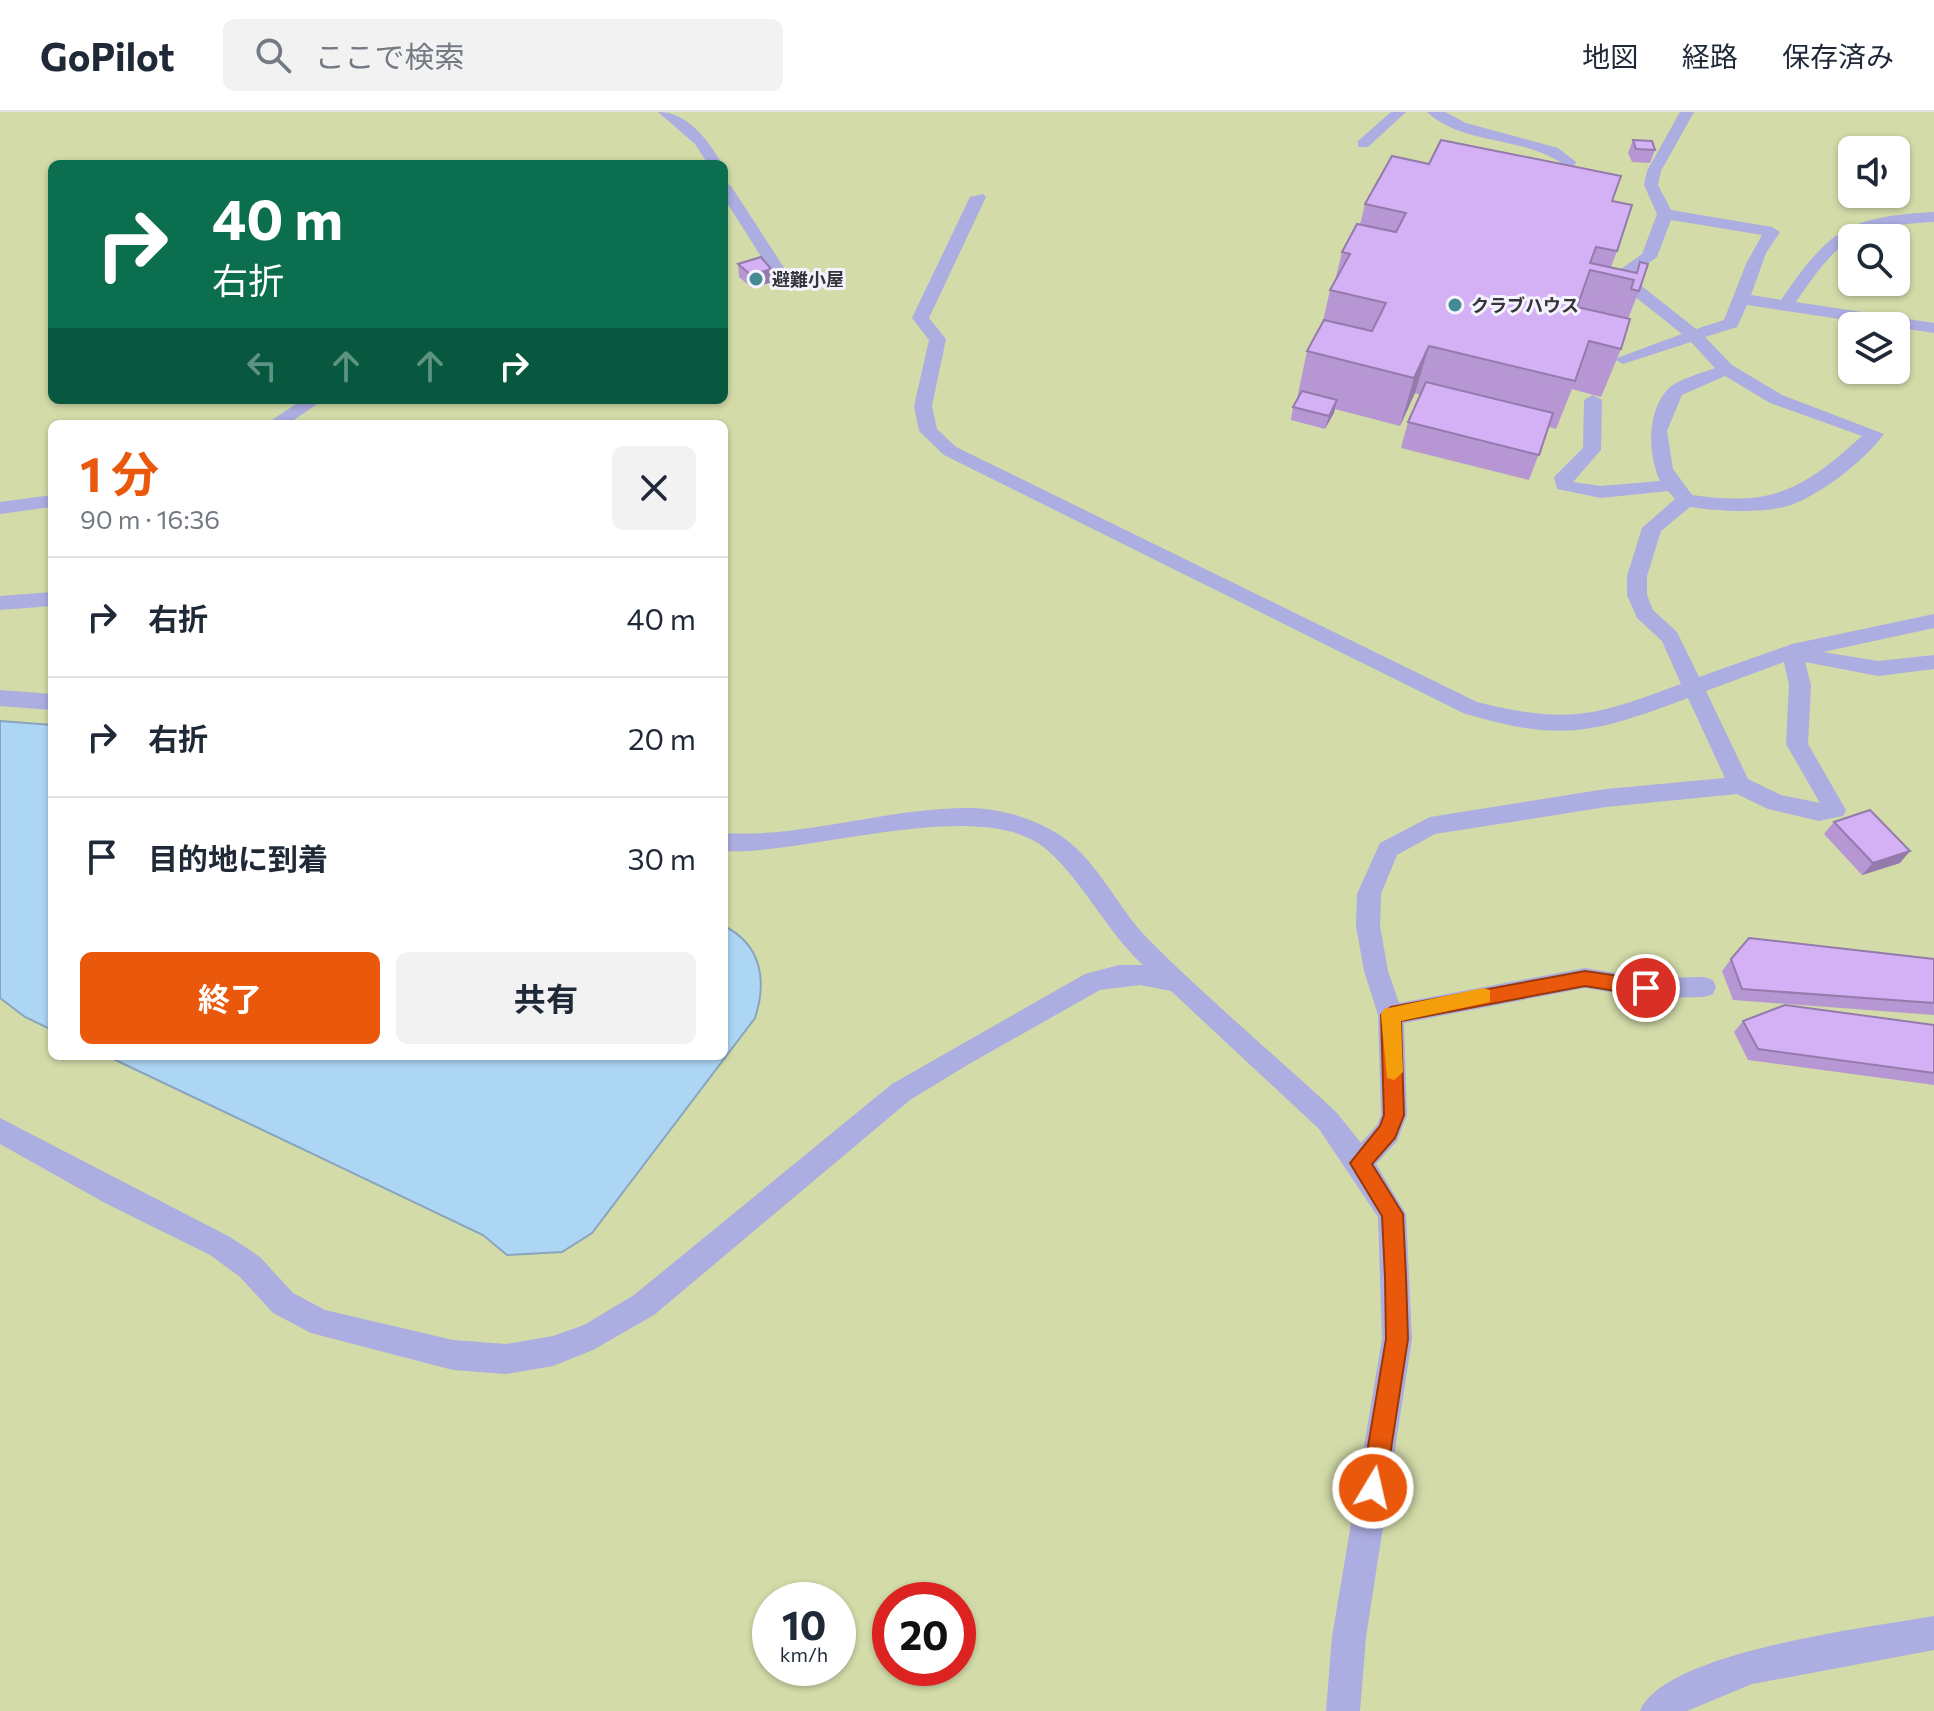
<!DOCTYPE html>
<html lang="ja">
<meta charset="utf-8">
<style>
body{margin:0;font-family:Commissioner,"Noto Sans JP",sans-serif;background:#f2f2f3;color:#1f2937;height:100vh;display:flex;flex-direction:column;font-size:30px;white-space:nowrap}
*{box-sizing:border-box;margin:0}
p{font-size:26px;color:#747a83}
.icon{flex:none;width:44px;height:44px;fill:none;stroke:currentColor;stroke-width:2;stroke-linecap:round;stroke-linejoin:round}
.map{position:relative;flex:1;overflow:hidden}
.side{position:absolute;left:48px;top:308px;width:680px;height:640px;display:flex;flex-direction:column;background:#fff;border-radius:12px;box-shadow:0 2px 6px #0004}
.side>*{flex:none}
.hud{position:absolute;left:48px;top:48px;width:680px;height:244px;border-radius:12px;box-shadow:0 2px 6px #0004;background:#0b6e4f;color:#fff;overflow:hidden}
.fabs{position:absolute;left:1838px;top:24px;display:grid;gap:16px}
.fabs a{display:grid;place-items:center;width:72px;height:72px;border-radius:12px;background:#fff;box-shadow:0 2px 6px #0004;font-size:40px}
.speed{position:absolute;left:752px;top:1470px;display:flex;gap:16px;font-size:40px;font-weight:700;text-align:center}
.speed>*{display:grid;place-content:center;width:104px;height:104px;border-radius:50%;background:#fff;box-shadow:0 2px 6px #0004;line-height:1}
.speed small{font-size:20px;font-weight:400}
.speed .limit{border:12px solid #d22;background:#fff;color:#111}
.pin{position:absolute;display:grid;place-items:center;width:68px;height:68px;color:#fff;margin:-34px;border:4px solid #fff;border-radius:50%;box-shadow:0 2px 8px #0007}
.me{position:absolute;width:88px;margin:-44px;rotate:9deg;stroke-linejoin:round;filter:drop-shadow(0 0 6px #0008)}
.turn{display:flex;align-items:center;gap:28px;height:168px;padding:0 32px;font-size:36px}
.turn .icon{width:104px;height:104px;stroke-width:2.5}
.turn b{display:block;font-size:56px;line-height:68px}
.lanes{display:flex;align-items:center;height:76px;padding:0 32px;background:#0003;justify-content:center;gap:40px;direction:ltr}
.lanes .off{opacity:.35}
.round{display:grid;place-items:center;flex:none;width:84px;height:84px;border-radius:12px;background:#f2f2f3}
.headline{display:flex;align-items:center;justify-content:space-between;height:136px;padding:0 32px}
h1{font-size:48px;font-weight:700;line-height:60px;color:#ea580c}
.button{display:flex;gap:16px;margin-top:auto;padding:16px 32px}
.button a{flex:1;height:92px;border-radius:12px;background:#ea580c;color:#fff;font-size:32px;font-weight:700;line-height:92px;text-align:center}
.button a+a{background:#f2f2f3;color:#1f2937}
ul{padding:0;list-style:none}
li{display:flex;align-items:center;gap:24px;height:120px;padding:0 32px;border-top:2px solid #e0e1e3}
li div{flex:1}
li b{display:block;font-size:30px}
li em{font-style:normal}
header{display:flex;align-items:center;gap:48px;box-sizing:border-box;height:112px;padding:0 40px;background:#fff;border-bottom:2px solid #e0e1e3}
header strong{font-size:38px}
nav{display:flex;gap:44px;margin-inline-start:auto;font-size:28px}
.search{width:560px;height:72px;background:#f2f2f3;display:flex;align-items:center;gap:20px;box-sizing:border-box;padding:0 28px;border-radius:12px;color:#747a83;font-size:30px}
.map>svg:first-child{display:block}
.green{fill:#d3dba9;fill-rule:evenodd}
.water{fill:#add6f5;stroke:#89a5bd;stroke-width:2}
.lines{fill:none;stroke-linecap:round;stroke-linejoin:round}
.minor{fill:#acade0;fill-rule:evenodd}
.wall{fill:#b697d3}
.shaded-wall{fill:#947bac}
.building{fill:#d4b0f5;stroke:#947bac;stroke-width:2}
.route{fill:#ea580c;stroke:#983908;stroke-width:2}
.slow{fill:#f59e0b}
.poi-dot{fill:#448a95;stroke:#f5f3fe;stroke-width:3}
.labels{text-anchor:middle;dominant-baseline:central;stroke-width:6;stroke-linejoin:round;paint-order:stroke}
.far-poi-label{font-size:18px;font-weight:bold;fill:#353439;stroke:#f5f3fe;text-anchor:start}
</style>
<header>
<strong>GoPilot</strong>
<div class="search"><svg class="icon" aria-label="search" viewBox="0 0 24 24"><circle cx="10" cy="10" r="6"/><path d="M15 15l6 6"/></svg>ここで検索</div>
<nav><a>地図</a><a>経路</a><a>保存済み</a></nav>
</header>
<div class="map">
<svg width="1934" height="1599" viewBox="0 0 1934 1599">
<rect width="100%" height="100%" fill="#f5f3fe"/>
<path class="green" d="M0,0H1934V1599H0ZM1852,38H1896V82H1852ZM52,52H724V288H52ZM1852,126H1896V170H1852ZM1852,214H1896V258H1852ZM52,312H724V944H52ZM770,1488H838V1556H770ZM890,1488H958V1556H890Z"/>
<path class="water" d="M0,609L52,613V918L25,905L0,886Z
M724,814C762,833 767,869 755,906L592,1121L562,1140L507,1143L483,1123L107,944H724Z"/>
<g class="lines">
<path class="minor" d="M658,0C688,0 708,28 722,52H708L695,32Z
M1391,0H1406L1368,35H1358V29Z
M1427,0H1445L1466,11L1558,36L1576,50L1572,58H1562L1561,51C1522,24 1462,33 1427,0Z
M1680,0H1694L1661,59L1658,73L1671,98L1772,115L1780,120L1766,141L1751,183L1781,188C1830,117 1847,105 1934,100V110C1855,114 1840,125 1796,190L1934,211V221L1747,193L1737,215L1705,225L1732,253L1782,283L1884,322C1864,349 1826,378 1796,391C1768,403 1718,399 1690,395L1661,419L1647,464V483L1653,498L1677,520L1699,565L1792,532L1934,502V516L1823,540L1878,549L1934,543V557L1878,564L1805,550L1811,573L1808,632L1846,698L1843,704L1819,709L1768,697L1737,682L1606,695L1435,722L1397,743L1381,782L1380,814L1388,859L1399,891L1585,856L1646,866L1704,865L1713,868L1716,875L1713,882L1704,885L1646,886L1585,876L1404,911L1407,1003L1397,1029L1376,1052L1406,1102L1412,1227L1366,1525L1360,1599H1326L1332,1525L1382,1227L1378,1105L1319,1017L1171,879L1140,873L1100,878L969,952L910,988L654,1203L593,1238L553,1254L506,1262L453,1258L311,1221L273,1201L240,1165L210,1143L105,1091L0,1032V1006L230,1125L260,1145L293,1181L325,1198L453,1228L506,1232L553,1224L584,1213L634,1183L892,972L1085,862L1119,853H1143C1106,819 1084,770 1046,737C981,682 807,744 724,739V721C807,726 888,695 972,696C1001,697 1033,706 1058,722C1097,746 1117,796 1149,828C1209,888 1275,943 1337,1001L1361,1031L1377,1013L1381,1003L1378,903L1364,859L1356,814L1357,782L1380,731L1430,705L1606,677L1725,666L1688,586C1594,621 1562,631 1463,601L944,343L919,319L914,294L929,228L912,206L970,85L983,82L986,85L929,206L946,227L932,294L937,317L956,335L1477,590C1570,613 1594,604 1681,572L1662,529L1637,506L1627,483V464L1642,416L1675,387L1668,379L1601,386L1557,377L1554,365L1583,336L1584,288L1593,283L1602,288L1601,338L1573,370L1601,374L1660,369C1648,343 1646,300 1668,277C1678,267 1702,261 1715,256L1691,230L1623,252L1614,247L1682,222L1624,176L1621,157L1642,142L1657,102L1644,73L1647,59ZM1671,108L1762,123L1746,152L1724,208L1696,217L1638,171L1637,159L1657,145ZM1725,264L1770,291L1862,324C1803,377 1774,395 1692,383L1673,357L1667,319L1682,283ZM1784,550L1789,573L1786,632L1820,691L1781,683L1748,667L1706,579Z
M724,70L731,74L792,168L790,171L776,168L724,86Z
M302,288H323L288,312H266Z
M52,383V395L0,402V390Z
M52,480V494L0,498V484Z
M0,578L52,582V598L0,594Z
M1934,1504V1538L1752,1572L1687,1599H1640C1665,1539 1873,1515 1934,1504Z"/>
</g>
<path class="wall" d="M1633,28L1655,38L1650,51L1632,50L1628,41Z
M1612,89L1617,139L1611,155L1636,161L1640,150L1639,179L1628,207L1621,237L1601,285L1572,277L1556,317L1549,315L1529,368L1401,336L1408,310L1420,283L1415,281L1400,314L1335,297L1325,317L1291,308L1293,295L1298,287H1297L1307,239L1323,209L1330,178L1335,169L1342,140L1360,113L1365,92Z
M738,152L771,157L772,170L752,176L739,165Z
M1834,710L1900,751L1862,763L1824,722Z
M1731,847H1934V903L1733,888L1722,859Z
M1743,909L1934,913V973L1748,948L1734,920Z"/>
<path class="shaded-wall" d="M771,157L772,170L752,176L751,163Z
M1429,234L1415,281L1400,314L1414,266Z
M1337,288L1334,301L1325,317L1329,304Z
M1910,739L1900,751L1862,763L1873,751Z"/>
<path class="building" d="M1441,28L1621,64L1612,89L1632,93L1617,139L1596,135L1590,151L1637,161L1640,150L1648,152L1639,179L1631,177L1634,168L1590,158L1577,195L1630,207L1621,237L1589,229L1575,269L1429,234L1414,266L1307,239L1324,208L1372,219L1386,191L1330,178L1350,142L1342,140L1357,112L1396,120L1406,101L1365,92L1392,44L1429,52Z
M1633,28L1652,29L1655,38L1636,37Z
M761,145L771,157L751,163L738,152Z
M1426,270L1553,301L1539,343L1408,310Z
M1302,279L1337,288L1329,304L1293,295Z
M1870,698L1910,739L1873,751L1834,710Z
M1749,826L1934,847V891L1742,877L1731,847Z
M1785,893L1934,913V961L1758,937L1743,909Z"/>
<path class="route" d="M1585,859L1646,868L1655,876L1646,884L1585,874L1401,909L1404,1003L1395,1026L1372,1052L1403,1102L1406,1165L1408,1227L1385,1376L1381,1385L1373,1388L1364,1385L1361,1376L1386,1227L1385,1165L1382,1104L1350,1051L1380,1014L1384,1003L1381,903L1391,895Z"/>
<path class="slow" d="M1483,876L1490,878V890L1401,909L1403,960L1394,968L1387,966L1381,903L1384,897Z"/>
<g class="poi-dot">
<circle cx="756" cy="167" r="8"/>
<circle cx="1455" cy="193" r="8"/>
</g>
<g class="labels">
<g class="far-poi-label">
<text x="772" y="167">避難小屋</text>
<text x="1471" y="193">クラブハウス</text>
</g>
</g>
</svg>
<div class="fabs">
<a><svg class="icon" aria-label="sound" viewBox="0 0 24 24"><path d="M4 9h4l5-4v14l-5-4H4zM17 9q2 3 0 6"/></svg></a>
<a><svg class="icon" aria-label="search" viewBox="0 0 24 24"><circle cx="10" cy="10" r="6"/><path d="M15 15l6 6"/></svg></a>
<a><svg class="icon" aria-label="layers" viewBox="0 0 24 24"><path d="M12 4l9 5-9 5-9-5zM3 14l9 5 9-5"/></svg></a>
</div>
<div class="speed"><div>10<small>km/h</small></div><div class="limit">20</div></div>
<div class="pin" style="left:1646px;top:876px;background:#d93025"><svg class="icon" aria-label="arrive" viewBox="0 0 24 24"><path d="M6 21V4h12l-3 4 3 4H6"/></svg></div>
<svg class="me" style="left:1373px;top:1376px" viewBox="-20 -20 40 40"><circle r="17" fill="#ea580c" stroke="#fff" stroke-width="3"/><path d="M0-11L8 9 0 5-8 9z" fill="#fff"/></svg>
<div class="hud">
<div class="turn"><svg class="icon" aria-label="right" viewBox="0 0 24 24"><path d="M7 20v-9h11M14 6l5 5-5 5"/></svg><div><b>40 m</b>右折</div></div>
<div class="lanes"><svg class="icon off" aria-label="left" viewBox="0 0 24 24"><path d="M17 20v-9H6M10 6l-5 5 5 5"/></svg><svg class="icon off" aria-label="ahead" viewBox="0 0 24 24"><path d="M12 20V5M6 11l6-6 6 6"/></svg><svg class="icon off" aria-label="ahead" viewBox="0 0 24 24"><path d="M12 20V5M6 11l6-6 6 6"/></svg><svg class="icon" aria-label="right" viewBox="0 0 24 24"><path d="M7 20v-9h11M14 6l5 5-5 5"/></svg></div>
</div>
<section class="side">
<div class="headline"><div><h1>1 分</h1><p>90 m · 16:36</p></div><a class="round"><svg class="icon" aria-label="close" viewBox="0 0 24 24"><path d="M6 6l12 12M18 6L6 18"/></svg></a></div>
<ul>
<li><svg class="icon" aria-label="right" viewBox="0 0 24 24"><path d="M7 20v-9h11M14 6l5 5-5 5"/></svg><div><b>右折</b></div><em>40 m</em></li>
<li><svg class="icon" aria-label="right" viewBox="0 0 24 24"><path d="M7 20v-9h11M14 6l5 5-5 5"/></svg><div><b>右折</b></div><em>20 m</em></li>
<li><svg class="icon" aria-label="arrive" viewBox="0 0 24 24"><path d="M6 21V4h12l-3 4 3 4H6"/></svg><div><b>目的地に到着</b></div><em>30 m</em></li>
</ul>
<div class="button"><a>終了</a><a>共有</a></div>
</section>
</div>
